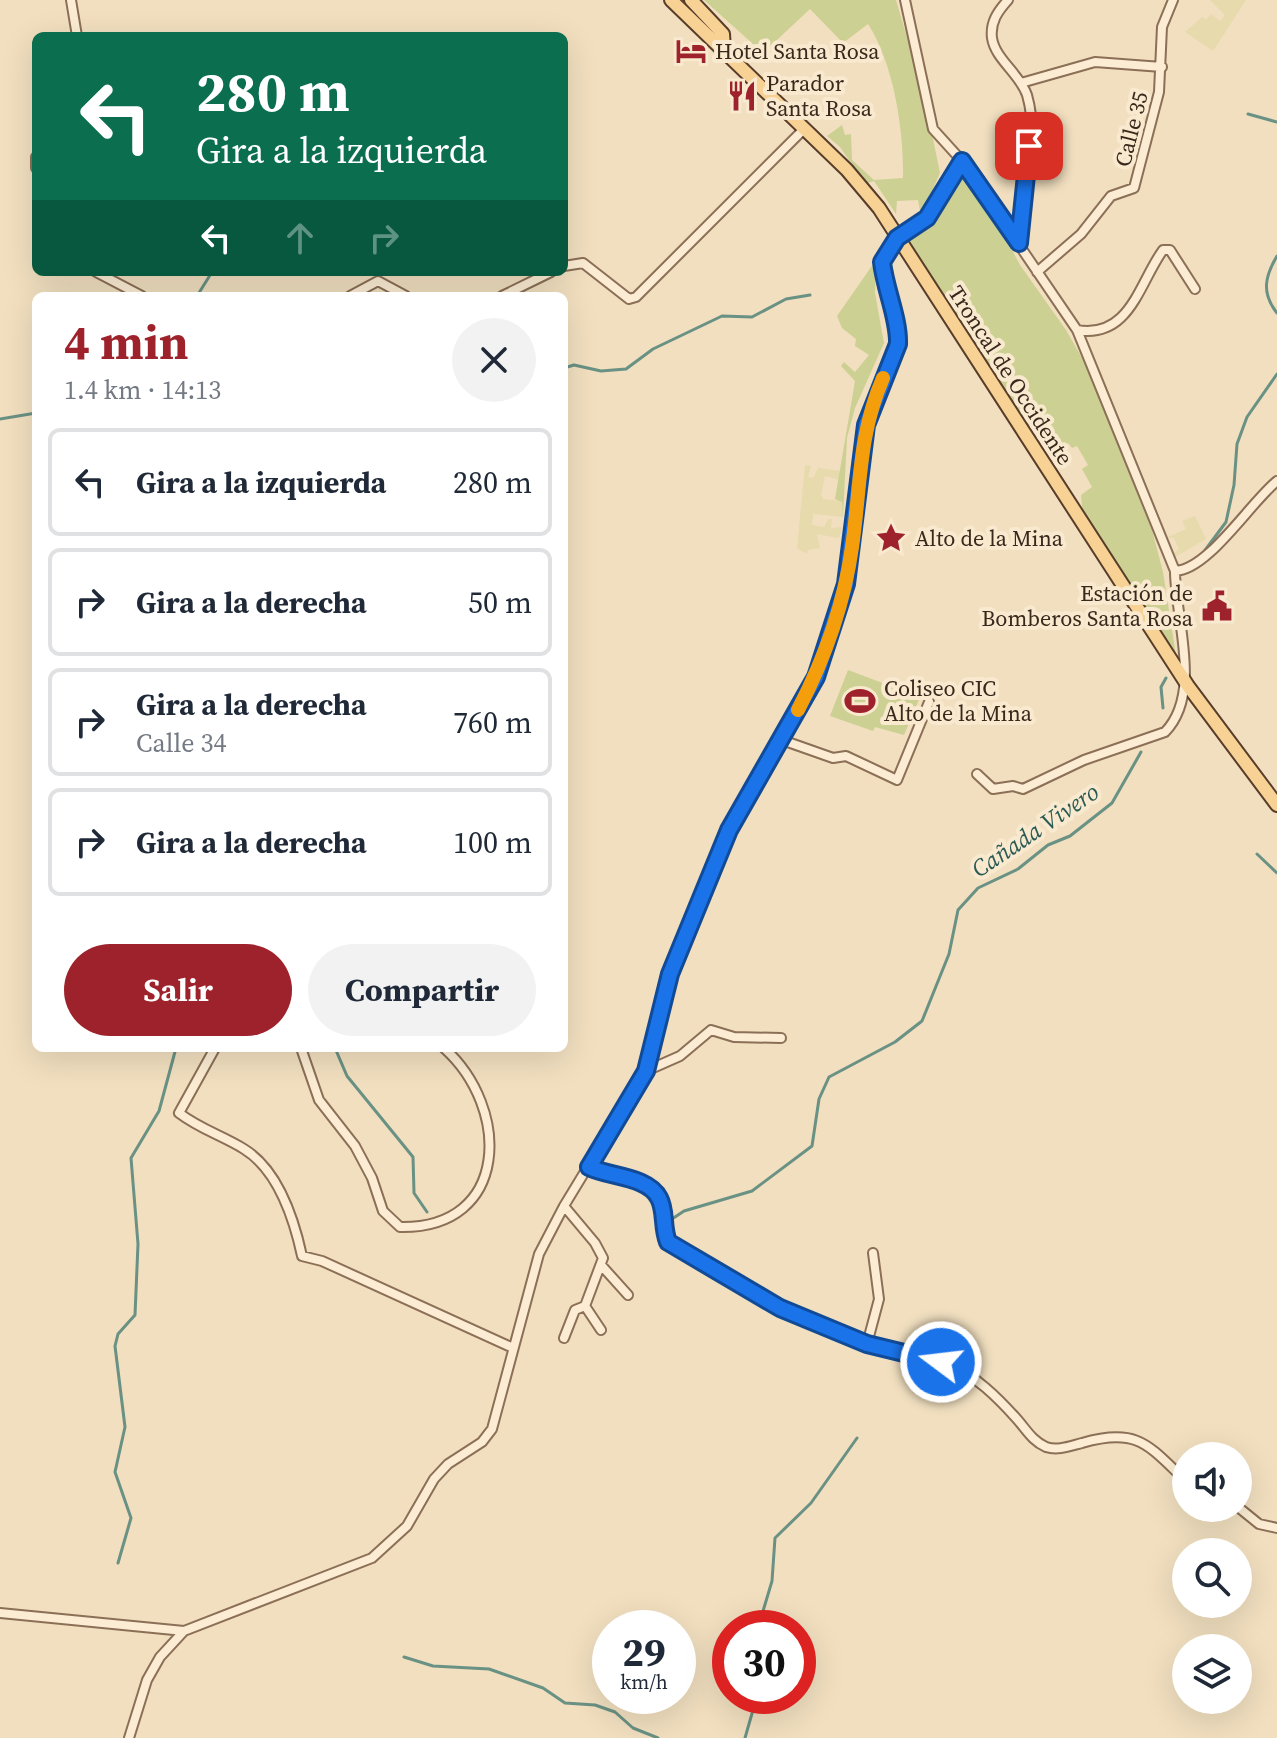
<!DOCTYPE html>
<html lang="es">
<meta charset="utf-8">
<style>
body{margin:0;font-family:"Source Serif 4",serif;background:#f2f2f3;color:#1f2937;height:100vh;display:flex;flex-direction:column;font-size:30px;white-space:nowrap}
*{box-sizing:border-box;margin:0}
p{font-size:26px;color:#747a83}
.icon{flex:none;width:44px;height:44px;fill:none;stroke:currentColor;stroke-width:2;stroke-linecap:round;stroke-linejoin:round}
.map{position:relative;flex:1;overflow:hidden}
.details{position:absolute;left:32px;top:292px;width:536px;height:760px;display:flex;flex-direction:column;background:#fff;border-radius:12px;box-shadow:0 8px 32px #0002}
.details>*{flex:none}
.banner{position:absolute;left:32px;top:32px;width:536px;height:244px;border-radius:12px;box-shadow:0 8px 32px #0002;background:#0b6e4f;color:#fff;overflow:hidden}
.tools{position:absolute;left:1172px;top:1442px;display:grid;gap:16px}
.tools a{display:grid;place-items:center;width:80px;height:80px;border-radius:50%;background:#fff;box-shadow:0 8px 32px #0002;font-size:40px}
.speed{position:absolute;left:592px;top:1610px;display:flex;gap:16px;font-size:40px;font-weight:700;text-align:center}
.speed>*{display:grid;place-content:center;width:104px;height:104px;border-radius:50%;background:#fff;box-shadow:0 8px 32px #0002;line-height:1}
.speed small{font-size:20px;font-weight:400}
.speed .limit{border:12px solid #d22;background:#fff;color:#111}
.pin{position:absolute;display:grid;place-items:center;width:68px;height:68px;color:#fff;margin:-34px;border-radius:16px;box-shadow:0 4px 12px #0006}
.me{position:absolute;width:88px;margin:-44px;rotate:285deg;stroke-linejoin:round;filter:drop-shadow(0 0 6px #0008)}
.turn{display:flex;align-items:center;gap:28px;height:168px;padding:0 32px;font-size:36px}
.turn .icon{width:104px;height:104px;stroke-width:2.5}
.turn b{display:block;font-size:56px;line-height:68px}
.lanes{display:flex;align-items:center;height:76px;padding:0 32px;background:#0003;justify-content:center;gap:40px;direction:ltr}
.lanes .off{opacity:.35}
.round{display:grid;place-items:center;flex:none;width:84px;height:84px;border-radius:42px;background:#f2f2f3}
.head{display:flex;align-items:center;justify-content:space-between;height:136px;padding:0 32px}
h1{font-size:48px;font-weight:700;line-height:60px;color:#9e222b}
.button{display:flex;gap:16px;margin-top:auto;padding:16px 32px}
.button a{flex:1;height:92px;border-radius:48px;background:#9e222b;color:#fff;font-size:32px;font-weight:700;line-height:92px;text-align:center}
.button a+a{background:#f2f2f3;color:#1f2937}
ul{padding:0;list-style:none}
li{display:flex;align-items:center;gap:24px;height:108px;margin:0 16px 12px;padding:0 16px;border:4px solid #e0e1e3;border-radius:12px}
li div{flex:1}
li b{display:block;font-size:30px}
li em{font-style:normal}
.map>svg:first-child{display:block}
.farmland{fill:#e7daac}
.green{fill:#cdd093}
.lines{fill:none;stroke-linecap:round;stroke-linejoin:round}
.stream{stroke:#699184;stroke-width:3}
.minor-casing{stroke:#8b6f56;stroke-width:12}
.primary-casing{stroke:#583d2b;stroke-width:16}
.minor{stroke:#fbecd3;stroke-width:8}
.primary{stroke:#f7d294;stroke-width:12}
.route-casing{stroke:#114b97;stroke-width:20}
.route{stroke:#1a73e8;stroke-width:14}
.slow{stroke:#f59e0b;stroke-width:14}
.labels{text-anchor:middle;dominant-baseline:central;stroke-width:8;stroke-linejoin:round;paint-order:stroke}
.poi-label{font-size:22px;fill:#39281c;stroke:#f8e9cf;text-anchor:start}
.street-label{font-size:22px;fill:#39281c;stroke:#f8e9cf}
.water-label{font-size:24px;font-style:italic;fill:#2a5a54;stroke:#f8e9cf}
</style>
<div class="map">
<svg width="1277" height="1738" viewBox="0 0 1277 1738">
<rect width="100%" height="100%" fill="#f1dfbf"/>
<path class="farmland" d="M1210,0H1246L1213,51L1185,32L1202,17L1206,20L1211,14L1220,21L1225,15Z
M805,465L811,466L808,477L813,478L818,468L841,471L840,480L825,476L821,494L823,499L842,501L843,517L813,514L812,525L824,527L828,519H832L831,528L842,527L839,538L817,534L820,548L808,550L807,554L797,548Z
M1195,516L1206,539L1175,557L1174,553L1179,549L1174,538H1166L1186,529L1182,521Z"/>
<path class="green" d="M704,0H896L924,95L940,173L921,216L918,200L897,201L896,214L874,181L865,184L840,147L827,136L842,125L845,135L851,134L852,160L874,180L903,178C904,131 894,64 868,24L843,43L810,9L763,53Z
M961,173L1000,227L1020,265L1066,330L1090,372L1152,530L1163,572L1177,662L1083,515L1081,495L1092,487L1082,469L1088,465L1077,446L1072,448L1068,443L1063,447L1059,438L1030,431L904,235L915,230L953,176Z
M876,260L875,293L884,343L855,408L847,438L843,517L842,502L835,499L855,381L841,366L844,362L855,372L869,355L855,346L856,339L842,328L837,316Z
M848,670L920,697L904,735L875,727L873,731L830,716Z"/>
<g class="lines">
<path class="stream" d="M1248,114L1277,122
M1277,256C1265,276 1261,293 1277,313
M197,296L212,272
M564,368L574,365L601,371L626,369L653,349L722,316L752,317L786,299L810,295
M0,419L36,413
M1203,553L1226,522L1234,485L1237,444L1247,417L1277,374
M1163,708L1161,687L1166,678
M1257,854L1277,873
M335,1048L347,1076L413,1157L414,1193L427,1212
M669,1221L684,1211L752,1191L812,1146L819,1099L829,1077L895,1042L922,1021L949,954L958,910L978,888L1018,869L1048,845L1070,836L1112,803L1141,752
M118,1563L131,1518L115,1472L125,1427L115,1346L118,1334L135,1315L138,1244L131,1158L159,1111L176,1048
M758,1628L772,1581L775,1538L811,1503L857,1438
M404,1657L433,1666L489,1669L543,1688L565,1703L595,1705L615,1712L633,1728L658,1738
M745,1738L757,1696"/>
<g class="minor-casing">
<path id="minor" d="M71,0L77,36
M905,0L933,129L962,161L1077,330L1175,571C1175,618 1203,693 1165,732L1084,760L1023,789L1013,786L993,789L977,774
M1008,0C998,11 990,22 992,38C995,59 1020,74 1027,95C1040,140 1025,197 1019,242
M1021,83L1095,62L1162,67
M36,157V168
M564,266L583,263L629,299L636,297L805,128
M96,272L142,296
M1037,272L1081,234L1111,196L1134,188L1159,92L1162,27L1173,0
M350,296L378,281L406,296
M502,296L551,272
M1077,330C1130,339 1139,283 1163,250H1170L1195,289
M1175,571C1208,570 1250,503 1277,481
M782,740L833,758L846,756L897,780L929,702
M215,1048L179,1113C200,1129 223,1136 244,1149C278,1170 294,1219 302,1256L322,1261L513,1348
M301,1048L319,1100L355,1146L372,1178L383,1211L400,1227C510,1229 511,1108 444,1048
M646,1071L680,1056L711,1030L734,1037L781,1038
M589,1167C609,1177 649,1177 659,1198C666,1211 662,1227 668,1242C716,1281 809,1324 868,1344C894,1353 925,1353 950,1365C976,1376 997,1397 1016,1418C1026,1429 1032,1441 1046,1447C1058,1451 1070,1446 1082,1443C1138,1427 1148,1445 1186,1481
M564,1206L595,1243L603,1258L585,1306L601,1330
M601,1265L628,1295
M564,1338L575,1310L585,1306
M867,1344L879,1299L873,1253
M1238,1507L1259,1524L1277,1528
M0,1613L184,1631L372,1558L407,1526L434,1479L448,1464L482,1442L492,1429L539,1254L564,1206L646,1071L670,974L691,918L729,830L816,677L846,584L866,425L898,344C899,320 885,288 882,262L897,238L927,218L962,161
M129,1738L147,1680L160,1657L184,1631"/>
</g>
<g class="primary-casing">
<path id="primary" d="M671,0L847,170L879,208L1188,686L1277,805
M691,0L723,34L724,49"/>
</g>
<use href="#minor" class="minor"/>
<use href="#primary" class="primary"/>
</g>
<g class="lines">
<g class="route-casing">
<path id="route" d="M941,1362L867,1344L780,1308L668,1242C662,1227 666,1211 659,1198C648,1176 609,1177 589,1167L646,1071L670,974L729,830L816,677L846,584L866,425L898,344C899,319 885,289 882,262L897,238L927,218L962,161L1019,243L1029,146"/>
</g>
<use href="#route" class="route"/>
<path class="slow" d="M798,710C825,658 844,605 852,547C861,486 858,436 883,378"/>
</g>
<defs>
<g id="hotel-bare" transform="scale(2.4)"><path d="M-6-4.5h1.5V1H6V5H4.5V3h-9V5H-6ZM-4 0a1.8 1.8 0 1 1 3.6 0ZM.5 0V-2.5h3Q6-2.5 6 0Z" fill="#9e222b" stroke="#f8e9cf" stroke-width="2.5" paint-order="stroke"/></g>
<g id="restaurant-bare" transform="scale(2.4)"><path d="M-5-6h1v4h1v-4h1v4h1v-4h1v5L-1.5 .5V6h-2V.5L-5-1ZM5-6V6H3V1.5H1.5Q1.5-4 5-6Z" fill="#9e222b" stroke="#f8e9cf" stroke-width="2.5" paint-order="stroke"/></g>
<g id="sight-bare" transform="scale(2.4)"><path d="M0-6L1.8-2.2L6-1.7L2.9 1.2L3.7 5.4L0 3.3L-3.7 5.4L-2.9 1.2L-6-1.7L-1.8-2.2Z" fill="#9e222b" stroke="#f8e9cf" stroke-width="2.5" paint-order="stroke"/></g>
<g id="civic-bare" transform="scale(2.4)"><path d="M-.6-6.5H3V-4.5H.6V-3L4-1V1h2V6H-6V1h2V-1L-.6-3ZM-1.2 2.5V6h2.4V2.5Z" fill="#9e222b" stroke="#f8e9cf" stroke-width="2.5" paint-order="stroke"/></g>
<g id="stadium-bare" transform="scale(2.4)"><path d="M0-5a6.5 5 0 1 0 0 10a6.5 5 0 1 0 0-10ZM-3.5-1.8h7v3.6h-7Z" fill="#9e222b" stroke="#f8e9cf" stroke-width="2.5" paint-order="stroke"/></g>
</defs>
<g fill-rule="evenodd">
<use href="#hotel-bare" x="691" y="51"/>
<use href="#restaurant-bare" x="742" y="96"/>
<use href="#sight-bare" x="891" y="538"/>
<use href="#civic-bare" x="1217" y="606"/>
<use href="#stadium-bare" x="860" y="701"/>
</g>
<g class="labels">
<g class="poi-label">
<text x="715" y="51">Hotel Santa Rosa</text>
<text x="766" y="83">Parador<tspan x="766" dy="25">Santa Rosa</tspan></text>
<text x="915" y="538">Alto de la Mina</text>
<text x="1193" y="593" text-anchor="end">Estación de<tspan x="1193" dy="25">Bomberos Santa Rosa</tspan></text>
<text x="884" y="688">Coliseo CIC<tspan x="884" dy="25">Alto de la Mina</tspan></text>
</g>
<g class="street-label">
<text transform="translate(1131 129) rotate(-76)">Calle 35</text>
<text transform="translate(1011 375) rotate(57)">Troncal de Occidente</text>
</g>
<g class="water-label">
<text transform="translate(1035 830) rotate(-34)">Cañada Vivero</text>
</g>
</g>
</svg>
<div class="tools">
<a><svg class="icon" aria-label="sound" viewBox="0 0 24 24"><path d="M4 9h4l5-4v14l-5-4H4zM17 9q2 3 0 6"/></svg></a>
<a><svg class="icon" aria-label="search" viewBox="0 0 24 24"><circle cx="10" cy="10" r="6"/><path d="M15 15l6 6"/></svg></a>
<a><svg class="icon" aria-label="layers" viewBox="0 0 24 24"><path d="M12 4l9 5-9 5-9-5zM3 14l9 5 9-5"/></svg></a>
</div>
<div class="speed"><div>29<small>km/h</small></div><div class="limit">30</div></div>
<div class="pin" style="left:1029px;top:146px;background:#d93025"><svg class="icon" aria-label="arrive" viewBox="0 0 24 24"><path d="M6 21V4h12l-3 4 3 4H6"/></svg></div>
<svg class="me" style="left:941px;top:1362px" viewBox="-20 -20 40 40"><circle r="17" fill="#1a73e8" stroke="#fff" stroke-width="3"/><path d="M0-11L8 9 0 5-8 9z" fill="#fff"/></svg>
<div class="banner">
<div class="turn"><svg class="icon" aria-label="left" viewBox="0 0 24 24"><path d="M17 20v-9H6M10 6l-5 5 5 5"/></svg><div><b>280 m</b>Gira a la izquierda</div></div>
<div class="lanes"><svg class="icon" aria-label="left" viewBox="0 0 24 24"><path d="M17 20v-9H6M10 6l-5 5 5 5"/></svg><svg class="icon off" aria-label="ahead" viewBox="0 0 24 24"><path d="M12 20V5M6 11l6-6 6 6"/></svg><svg class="icon off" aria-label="right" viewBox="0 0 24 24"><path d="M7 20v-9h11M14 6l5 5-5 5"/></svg></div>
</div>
<section class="details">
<div class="head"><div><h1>4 min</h1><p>1.4 km · 14:13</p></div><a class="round"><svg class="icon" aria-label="close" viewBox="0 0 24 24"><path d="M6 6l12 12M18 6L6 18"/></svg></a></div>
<ul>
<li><svg class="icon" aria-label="left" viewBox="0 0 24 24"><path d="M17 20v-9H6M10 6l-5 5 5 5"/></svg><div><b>Gira a la izquierda</b></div><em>280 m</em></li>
<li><svg class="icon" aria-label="right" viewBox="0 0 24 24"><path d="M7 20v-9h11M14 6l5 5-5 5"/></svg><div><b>Gira a la derecha</b></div><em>50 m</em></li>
<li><svg class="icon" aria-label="right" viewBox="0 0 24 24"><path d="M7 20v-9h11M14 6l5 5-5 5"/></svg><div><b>Gira a la derecha</b><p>Calle 34</p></div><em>760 m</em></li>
<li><svg class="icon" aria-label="right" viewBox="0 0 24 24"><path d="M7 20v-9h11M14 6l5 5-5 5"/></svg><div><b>Gira a la derecha</b></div><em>100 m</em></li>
</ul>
<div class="button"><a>Salir</a><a>Compartir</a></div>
</section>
</div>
